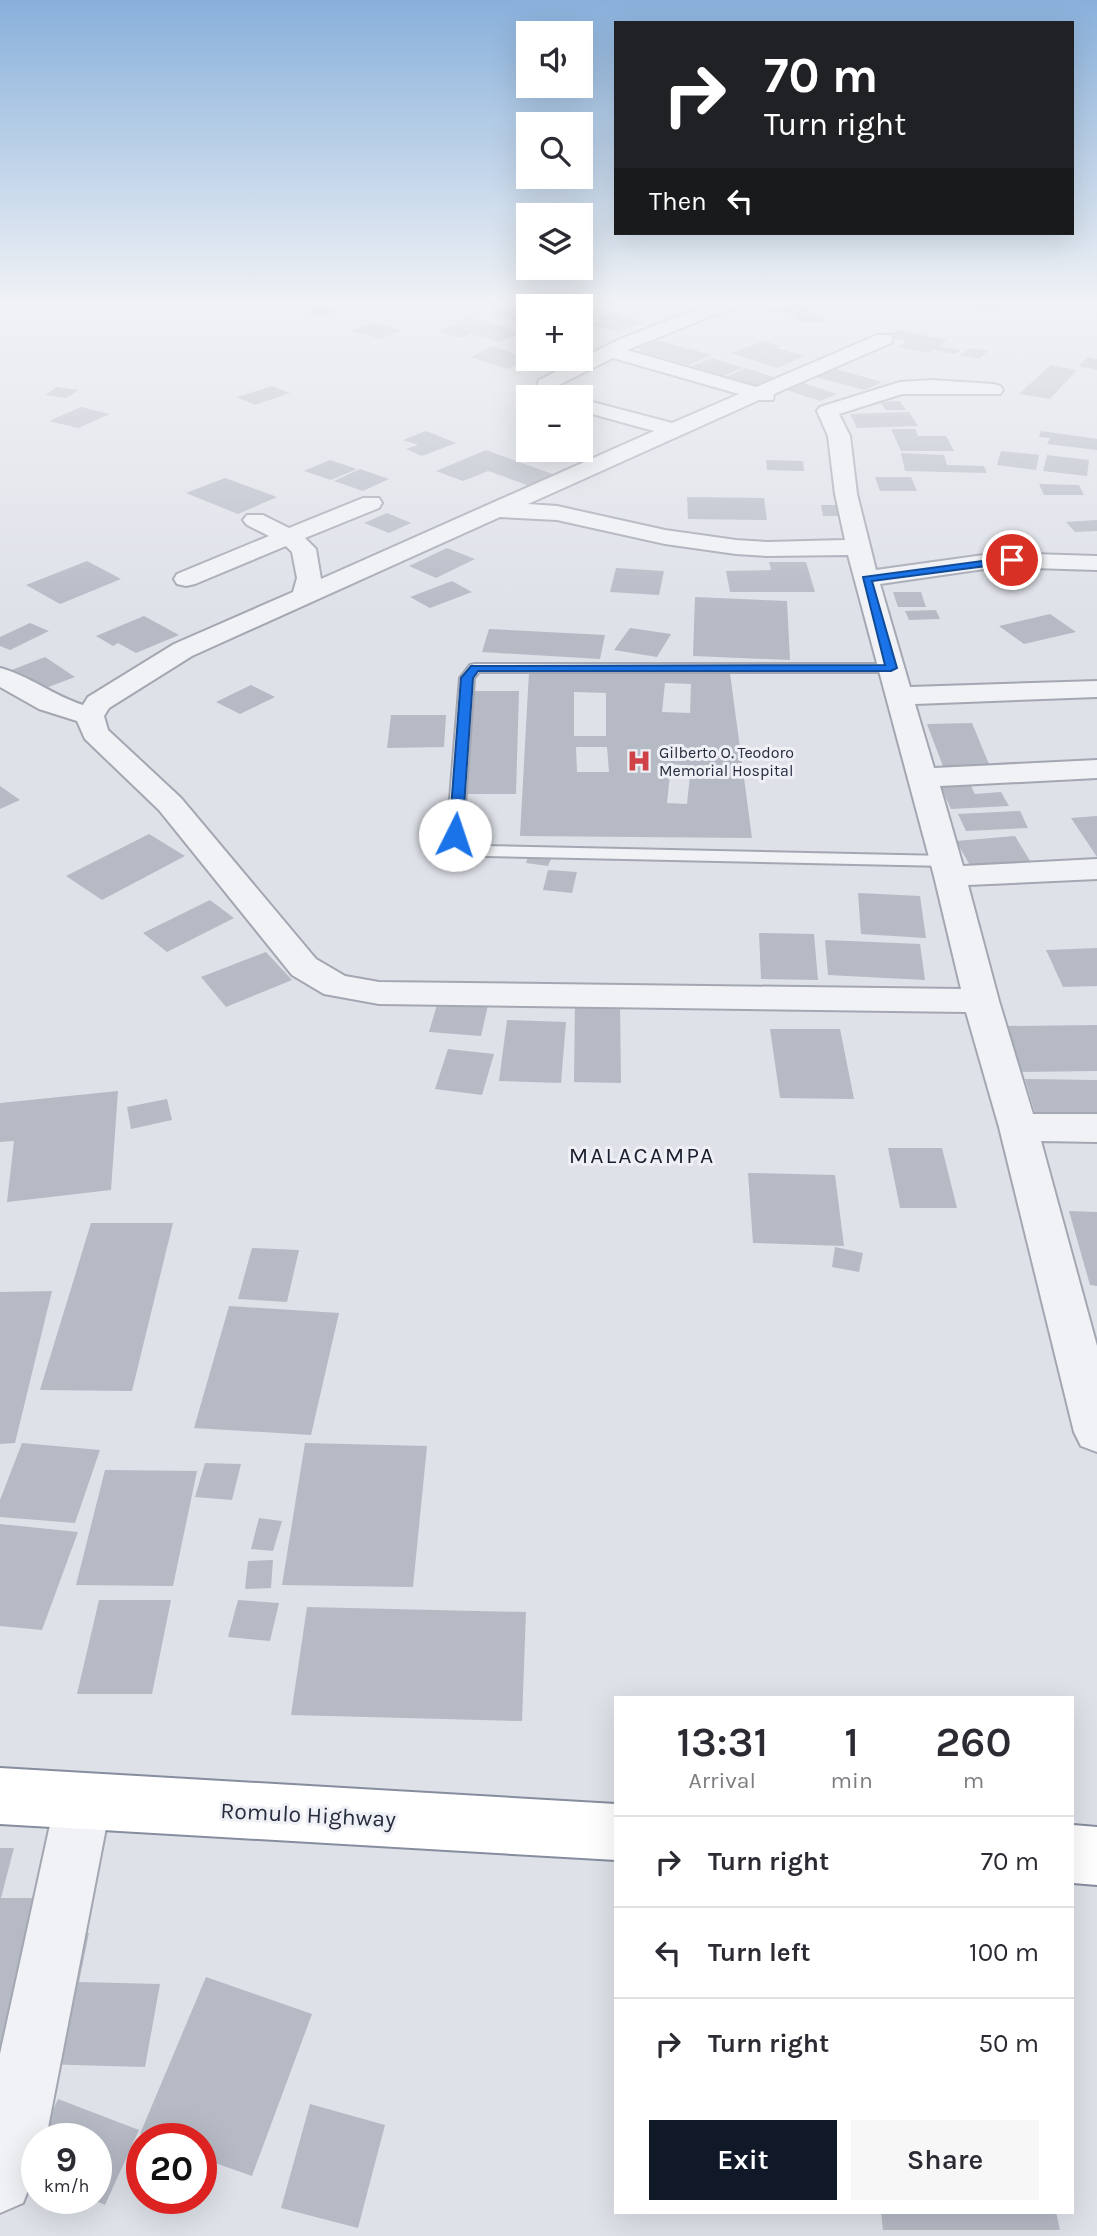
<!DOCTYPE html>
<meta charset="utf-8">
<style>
body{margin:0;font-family:Karla,sans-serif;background:#f7f7f7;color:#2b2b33;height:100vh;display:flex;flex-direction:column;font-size:26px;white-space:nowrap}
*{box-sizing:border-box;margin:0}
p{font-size:23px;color:#7c7c81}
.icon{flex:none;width:38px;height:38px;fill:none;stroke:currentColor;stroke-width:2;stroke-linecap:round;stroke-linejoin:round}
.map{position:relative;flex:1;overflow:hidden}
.drawer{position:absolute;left:614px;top:1696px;width:460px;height:518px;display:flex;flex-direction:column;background:#fff;border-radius:0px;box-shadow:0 7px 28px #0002}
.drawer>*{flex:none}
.banner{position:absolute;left:614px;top:21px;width:460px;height:214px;border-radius:0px;box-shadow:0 7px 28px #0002;background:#202124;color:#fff;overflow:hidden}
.tools{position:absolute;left:516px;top:21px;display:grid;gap:14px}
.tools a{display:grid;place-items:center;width:77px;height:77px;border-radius:0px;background:#fff;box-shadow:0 7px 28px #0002;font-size:35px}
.speed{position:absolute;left:21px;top:2123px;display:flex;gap:14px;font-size:35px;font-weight:700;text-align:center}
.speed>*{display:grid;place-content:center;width:91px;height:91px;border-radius:50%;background:#fff;box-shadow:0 7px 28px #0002;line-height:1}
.speed small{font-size:18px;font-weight:400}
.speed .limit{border:10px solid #d22;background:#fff;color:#111}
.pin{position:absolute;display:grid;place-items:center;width:60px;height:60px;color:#fff;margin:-30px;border:4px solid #fff;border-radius:50%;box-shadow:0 2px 7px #0007}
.me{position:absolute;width:77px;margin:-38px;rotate:4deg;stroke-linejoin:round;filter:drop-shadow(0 0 5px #0008)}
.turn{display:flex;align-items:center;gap:24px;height:147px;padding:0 35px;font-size:32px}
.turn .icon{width:91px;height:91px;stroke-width:2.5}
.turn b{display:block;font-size:49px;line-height:60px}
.then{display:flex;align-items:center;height:66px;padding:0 35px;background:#0003;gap:14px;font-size:26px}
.eta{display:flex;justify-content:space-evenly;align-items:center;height:119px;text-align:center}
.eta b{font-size:42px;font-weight:600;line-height:49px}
.cta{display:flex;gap:14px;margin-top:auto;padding:14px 35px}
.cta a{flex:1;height:80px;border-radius:0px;background:#111827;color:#fff;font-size:28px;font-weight:600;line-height:80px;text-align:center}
.cta a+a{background:#f7f7f7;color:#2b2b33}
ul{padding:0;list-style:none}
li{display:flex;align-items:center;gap:21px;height:91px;padding:0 35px;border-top:2px solid #e1e1e2}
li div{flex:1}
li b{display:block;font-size:26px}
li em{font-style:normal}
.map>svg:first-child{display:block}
.building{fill:#b6bac5;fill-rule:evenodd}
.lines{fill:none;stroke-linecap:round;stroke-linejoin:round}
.service-casing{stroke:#a3a7b2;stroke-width:4}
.minor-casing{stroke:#a3a7b2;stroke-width:4}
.trunk-casing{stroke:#868d9e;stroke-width:4}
.service{fill:#f1f2f6;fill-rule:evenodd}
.minor{fill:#f1f2f6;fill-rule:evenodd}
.trunk{fill:#fff;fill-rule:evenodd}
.route{fill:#1a73e8;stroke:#114b97;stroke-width:2}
.labels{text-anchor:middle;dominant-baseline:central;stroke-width:6;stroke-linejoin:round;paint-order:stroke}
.far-poi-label{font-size:16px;fill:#272d3f;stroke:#eef0f5;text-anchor:start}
.quarter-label{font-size:23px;letter-spacing:2px;fill:#1a1f2f;stroke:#eef0f5}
.near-street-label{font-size:23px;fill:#272d3f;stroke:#eef0f5}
</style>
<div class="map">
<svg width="1097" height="2236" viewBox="0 0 1097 2236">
<rect width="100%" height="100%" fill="#dee1e8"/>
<path class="building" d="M980,302H995L1004,303L993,313L971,310Z
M796,303L830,322H802L774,306Z
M320,306L339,312L320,318L306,313Z
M509,306L528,310V319L523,322L491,314Z
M610,313L644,322L619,332L592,325L602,321L595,319Z
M471,318L523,332L500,342L470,334L461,338L438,331Z
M373,322L402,330L380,339L351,331Z
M898,330L947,340L940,346L961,350L955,354L934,350L929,353L898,347L907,341L888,337Z
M653,339L712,355L689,365L638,351L642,349L634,347Z
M763,341L780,346L776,348L805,356L777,368L731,353Z
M493,346L528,359H533L507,369L471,357Z
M970,348L988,351L979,359L960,355Z
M1088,357L1097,359V370L1078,366Z
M712,358L743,368L723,376L692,366Z
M1051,365L1077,370L1050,399L1019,394Z
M746,368L783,380L761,389L724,378Z
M832,368L882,382L865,390L815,377Z
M801,382L837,394L820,401L784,389Z
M272,386L290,393L255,405L237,397Z
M57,387L79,390L66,398L45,395Z
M900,401L906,410H886L880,402Z
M81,407L110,414L78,428L49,421Z
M909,412L918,426L857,428L850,414Z
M891,429H915L918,436H946L954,451H901Z
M426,431L456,443L422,456L406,449L418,445L403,440Z
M1041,431L1097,439V450L1047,444L1050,438L1039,437Z
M486,450L555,475L530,486L488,471L463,481L436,471Z
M1001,451L1039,455L1036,470L997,465Z
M901,453L944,455L947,465L984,466L987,473L905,471Z
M1047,455L1089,460L1087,476L1043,471Z
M330,460L357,469L331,480L304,471Z
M766,460L803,461L804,471L767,470Z
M360,469L389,479L363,491L334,481Z
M875,477H911L917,491H880Z
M225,478L277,497L238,514L186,493Z
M1039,484L1079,485L1084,495H1044Z
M687,497L764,498L767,520L688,519Z
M821,505H838L841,516H823Z
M387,513L411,523L389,533L364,523Z
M1097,520V531L1075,532L1066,522Z
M447,548L475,559L436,578L409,566Z
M87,561L121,579L60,604L26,585Z
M769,562H806L815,592H730L726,571L771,570Z
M616,568L664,571L659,595L610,592Z
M452,581L472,592L430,608L410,597Z
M893,592H921L926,607H898Z
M695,597L787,601L790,660L693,656Z
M936,610L940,619L909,620L905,611Z
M1050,614L1076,632L1024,644L999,626Z
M144,616L179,635L136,653L118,643L113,646L96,636Z
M30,623L49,631L10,650L0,646V637Z
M630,628L671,634L657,657L614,650Z
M489,629L605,635L600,659L482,652Z
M45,657L75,677L38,691L9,671Z
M529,672L730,673L752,838L520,836ZM665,683L691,684L690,713L662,712ZM574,692L606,693V736H574ZM576,747H607L609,772H577ZM671,764L691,766L687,804L667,803Z
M251,685L275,697L240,714L216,702Z
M474,691H519L516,794H466Z
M391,715H446L444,747L387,748Z
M972,723L991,769H944L927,724Z
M969,782L975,794L1001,792L1009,806L951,809L939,783Z
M0,786L20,800L0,809Z
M1020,811L1028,828L966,831L958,814Z
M1097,816V857L1071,818Z
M149,834L185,856L102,900L66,876Z
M1015,836L1032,864L972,869L956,841Z
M529,854L552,857L548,866L526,863Z
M548,870L577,872L572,893L543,890Z
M858,893L920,896L926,938L861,934Z
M210,900L234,918L167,952L143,933Z
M759,933L814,934L818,980L761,979Z
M825,940L920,944L925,980L828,975Z
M1097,948V986L1063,987L1046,950Z
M266,952L292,980L226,1007L201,977Z
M438,1001L488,1005L481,1036L429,1032Z
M575,1003H620L621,1083L574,1082Z
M507,1020L566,1022L561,1083L499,1081Z
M1097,1025V1071L1021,1072L1005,1026Z
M770,1029H840L854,1099L780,1098Z
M448,1049L494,1054L482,1095L435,1089Z
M1025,1079L1097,1080V1114L1035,1113Z
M118,1091L111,1190L7,1202L14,1141L0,1142V1103Z
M167,1099L172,1120L131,1129L127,1107Z
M888,1148H942L957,1208H900Z
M748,1173L835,1175L844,1246L753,1243Z
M1069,1211L1097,1212V1286L1090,1285Z
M91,1223H173L132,1391L40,1390Z
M835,1247L863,1253L859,1272L832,1267Z
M252,1248L299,1250L287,1302L238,1299Z
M52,1291L15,1443L0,1444V1292Z
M229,1306L339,1313L311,1435L194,1428Z
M22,1443L100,1450L75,1523L0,1517V1500Z
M305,1443L427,1446L413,1587L282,1585Z
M205,1463L241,1464L232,1500L195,1497Z
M105,1470L197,1471L173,1586L76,1585Z
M259,1518L282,1521L273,1551L251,1549Z
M0,1524L78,1532L42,1630L0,1626Z
M273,1560L271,1588L245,1589L248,1561Z
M99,1600H171L152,1694H77Z
M238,1600L279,1603L270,1641L228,1637Z
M307,1607L526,1612L522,1721L291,1715Z
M0,1848H14L1,1898H41L0,2080Z
M68,1933H89L79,1982L160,1984L145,2067L39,2064Z
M206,1977L312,2014L252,2176L201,2158V2138H151L140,2134Z
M58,2099L139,2130L105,2205L89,2198H96V2138H40Z
M310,2104L385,2125L358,2228L281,2208Z
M881,2212H1056L1060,2230H883Z"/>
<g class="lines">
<g class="service-casing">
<path id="service" d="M475,664H891L898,668L891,672H479L474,678L463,834L471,843L486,846L946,856L954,861L946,866L486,856L460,850L447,835L460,678L470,665Z"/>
</g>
<g class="minor-casing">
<path id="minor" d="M716,302H740L737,306L627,350L756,387L877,335H891L893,339L891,343L774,394L773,400H759L528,504L557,506L665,530L736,540L767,542L845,540L835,494L828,436L817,411L820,407L900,382L932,380L993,384L1000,386L1003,390L1000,394H902L839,414L850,436L857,494L876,570L998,553L1097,556V570L998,567L880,584L910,687L1097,681V697L915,704L934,768L1097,760V778L940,786L963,866L1097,859V879L968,885L999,1001L1033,1114H1097V1142L1041,1141L1097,1346V1452L1081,1446L1074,1432L999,1127L966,1012L379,1004L324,994L292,975L159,810L85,739L77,721L39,709L0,687V668C28,675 54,696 83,705L88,697L174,644L293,592L297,578L292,552L286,546L195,584L186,586L177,584L174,579L177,574L269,536L247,525L243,520L247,515H263L289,528L363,498H379L382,503L379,508L305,538L316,549L321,579L654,431L581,411V399L672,423L739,394L613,358L555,387V391L563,397H536L534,394L539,380L620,339ZM500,517L557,520L665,544L736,554L767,556L848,555L934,876L961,989L379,982L345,976L316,959L181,798L108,730L104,716L109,708L192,656Z
M750,302H787L789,305L780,310L753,306Z
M83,1774L103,1782L111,1802L46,2138H37V2168L23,2203L0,2213V2054L55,1802L63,1782Z"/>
</g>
<g class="trunk-casing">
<path id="trunk" d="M0,1768L616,1804V1860L0,1824Z
M1073,1825L1097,1827V1885L1073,1883Z"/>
</g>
<use href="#service" class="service"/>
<use href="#minor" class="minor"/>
<use href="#trunk" class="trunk"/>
</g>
<linearGradient id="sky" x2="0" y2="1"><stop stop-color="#88b0db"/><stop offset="0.49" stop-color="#f0f2f5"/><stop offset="1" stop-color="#f0f2f5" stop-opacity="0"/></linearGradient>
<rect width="1097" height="615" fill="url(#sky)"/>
<path class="route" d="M1012,557L1016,558V562L872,581L897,668L891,671H478L473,678L462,835L455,839L449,835L461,678L471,666L885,665L863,577Z"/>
<defs>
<g id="hospital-bare" transform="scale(1.89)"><path d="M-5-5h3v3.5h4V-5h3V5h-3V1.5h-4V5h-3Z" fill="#ce4248" stroke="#eef0f5" stroke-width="2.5" paint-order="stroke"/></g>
</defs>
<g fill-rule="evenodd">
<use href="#hospital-bare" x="639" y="761"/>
</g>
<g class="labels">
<g class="far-poi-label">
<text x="659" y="752">Gilberto O. Teodoro<tspan x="659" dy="18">Memorial Hospital</tspan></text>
</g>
<g class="quarter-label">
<text x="642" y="1155">MALACAMPA</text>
</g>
<g class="near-street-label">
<text transform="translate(308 1815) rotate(3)">Romulo Highway</text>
</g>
</g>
</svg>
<div class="tools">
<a><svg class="icon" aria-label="sound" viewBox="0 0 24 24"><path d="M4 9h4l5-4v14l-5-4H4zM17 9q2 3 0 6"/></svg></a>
<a><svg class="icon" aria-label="search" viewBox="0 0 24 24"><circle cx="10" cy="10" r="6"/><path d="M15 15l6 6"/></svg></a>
<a><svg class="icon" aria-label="layers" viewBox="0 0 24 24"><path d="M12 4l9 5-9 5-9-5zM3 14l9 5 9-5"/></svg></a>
<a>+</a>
<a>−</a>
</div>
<div class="speed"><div>9<small>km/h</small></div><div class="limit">20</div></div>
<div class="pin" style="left:1012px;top:560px;background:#d93025"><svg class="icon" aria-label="arrive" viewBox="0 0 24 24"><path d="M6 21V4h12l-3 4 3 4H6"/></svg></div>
<svg class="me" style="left:455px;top:835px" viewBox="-20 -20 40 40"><circle r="19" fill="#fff"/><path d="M0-13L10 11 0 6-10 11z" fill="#1a73e8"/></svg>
<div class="banner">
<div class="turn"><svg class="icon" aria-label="right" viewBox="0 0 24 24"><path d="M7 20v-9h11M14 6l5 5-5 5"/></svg><div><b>70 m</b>Turn right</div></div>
<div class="then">Then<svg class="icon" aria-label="left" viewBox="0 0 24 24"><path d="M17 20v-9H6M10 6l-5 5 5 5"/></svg></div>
</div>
<section class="drawer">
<div class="eta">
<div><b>13:31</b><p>Arrival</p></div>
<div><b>1</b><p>min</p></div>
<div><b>260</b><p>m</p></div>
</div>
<ul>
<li><svg class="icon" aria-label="right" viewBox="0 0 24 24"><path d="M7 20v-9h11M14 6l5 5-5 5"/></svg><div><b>Turn right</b></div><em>70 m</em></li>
<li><svg class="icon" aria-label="left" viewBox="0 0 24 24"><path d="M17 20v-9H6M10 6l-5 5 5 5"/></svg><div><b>Turn left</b></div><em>100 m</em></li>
<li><svg class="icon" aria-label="right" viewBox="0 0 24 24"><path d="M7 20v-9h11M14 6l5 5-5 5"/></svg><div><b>Turn right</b></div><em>50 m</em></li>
</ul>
<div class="cta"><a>Exit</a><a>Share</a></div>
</section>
</div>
